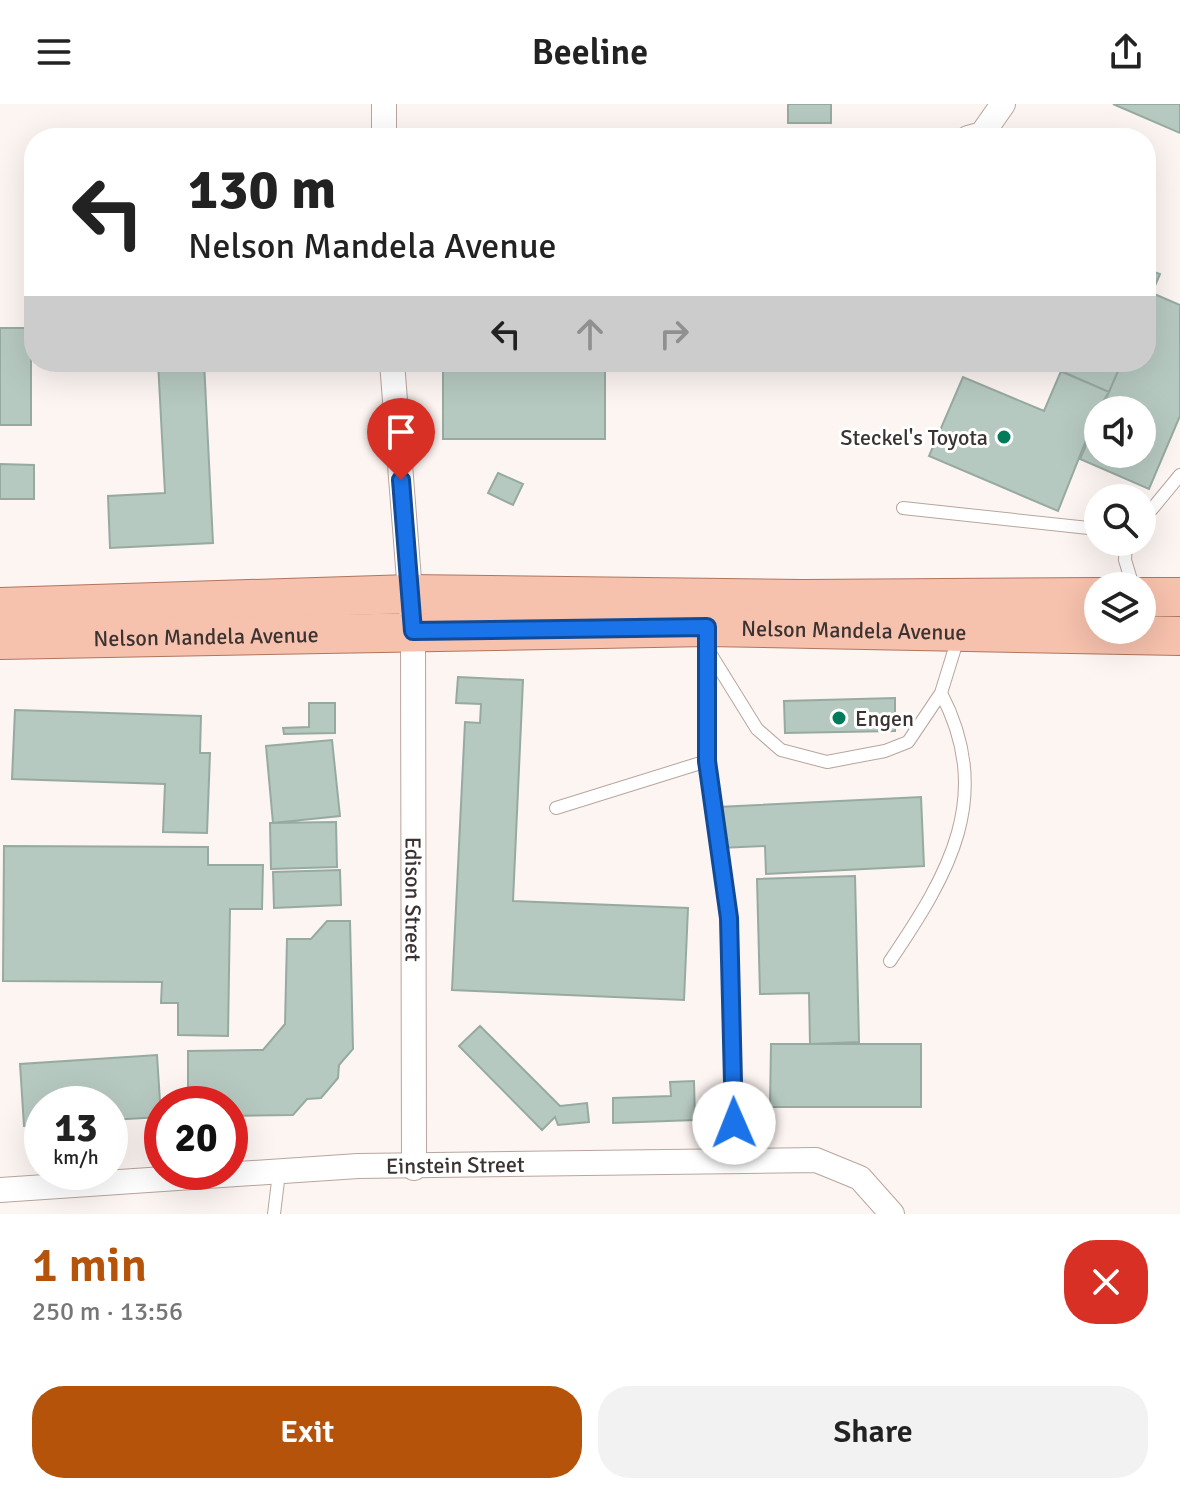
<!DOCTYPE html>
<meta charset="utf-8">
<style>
body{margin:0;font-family:Signika,sans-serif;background:#f2f2f2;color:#222;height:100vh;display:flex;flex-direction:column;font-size:30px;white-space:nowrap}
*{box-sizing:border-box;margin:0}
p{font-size:26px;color:#767676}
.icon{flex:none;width:44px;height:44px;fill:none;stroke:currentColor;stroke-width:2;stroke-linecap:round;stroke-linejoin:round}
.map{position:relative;height:1110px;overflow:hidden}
.side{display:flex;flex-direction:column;background:#fff;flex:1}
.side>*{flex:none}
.hud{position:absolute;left:24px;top:24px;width:1132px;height:244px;border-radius:32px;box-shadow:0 8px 32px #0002;background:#fff;color:#222;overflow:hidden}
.controls{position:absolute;left:1084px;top:292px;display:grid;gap:16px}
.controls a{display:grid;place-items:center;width:72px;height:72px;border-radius:50%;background:#fff;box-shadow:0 8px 32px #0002;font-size:40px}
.speed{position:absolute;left:24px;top:982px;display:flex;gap:16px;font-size:40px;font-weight:700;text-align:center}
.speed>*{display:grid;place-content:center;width:104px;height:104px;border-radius:50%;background:#fff;box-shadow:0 8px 32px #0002;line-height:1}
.speed small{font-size:20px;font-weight:400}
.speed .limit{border:12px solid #d22;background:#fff;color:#111}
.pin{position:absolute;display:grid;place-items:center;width:68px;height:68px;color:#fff;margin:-82px -34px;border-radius:50% 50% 50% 0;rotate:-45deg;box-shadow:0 0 8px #0007}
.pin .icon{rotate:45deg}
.me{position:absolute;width:88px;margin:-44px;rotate:359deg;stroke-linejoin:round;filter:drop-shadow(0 0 6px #0008)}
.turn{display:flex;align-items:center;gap:28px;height:168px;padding:0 32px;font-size:36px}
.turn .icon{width:104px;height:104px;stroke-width:2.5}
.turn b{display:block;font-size:56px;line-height:68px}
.lanes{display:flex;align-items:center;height:76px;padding:0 32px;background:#0003;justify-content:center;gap:40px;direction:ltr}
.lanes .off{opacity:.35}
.round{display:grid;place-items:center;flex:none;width:84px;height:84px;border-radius:32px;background:#f2f2f2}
.overview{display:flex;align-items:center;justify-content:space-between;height:136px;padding:0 32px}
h1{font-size:48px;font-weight:600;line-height:60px;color:#b45309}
.primary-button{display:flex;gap:16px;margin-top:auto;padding:16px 32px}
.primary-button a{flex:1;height:92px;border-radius:32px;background:#b45309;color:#fff;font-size:32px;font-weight:600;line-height:92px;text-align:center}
.primary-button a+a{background:#f2f2f2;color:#222}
header{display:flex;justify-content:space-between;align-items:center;height:104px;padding:0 32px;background:#fff;font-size:36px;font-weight:600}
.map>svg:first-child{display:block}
.building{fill:#b6c9c0;stroke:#97aaa2;stroke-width:2}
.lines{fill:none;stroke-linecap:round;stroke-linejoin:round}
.service-casing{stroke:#b8a59e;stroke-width:14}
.minor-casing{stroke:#b8a59e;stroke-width:26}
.primary-casing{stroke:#b1755e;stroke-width:40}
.service{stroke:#fff;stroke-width:12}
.minor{stroke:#fff;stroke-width:24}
.primary{stroke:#f6c1ad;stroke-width:38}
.route-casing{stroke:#114b97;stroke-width:20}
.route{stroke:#1a73e8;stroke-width:14}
.poi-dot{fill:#007c5b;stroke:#fff;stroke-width:3}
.labels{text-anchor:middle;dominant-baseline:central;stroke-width:6;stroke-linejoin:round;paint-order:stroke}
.poi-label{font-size:22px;fill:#3b3331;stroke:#fff;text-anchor:end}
.street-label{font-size:22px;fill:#3b3331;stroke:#fff}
</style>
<header><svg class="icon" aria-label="menu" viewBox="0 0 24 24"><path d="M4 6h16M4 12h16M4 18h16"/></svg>Beeline<svg class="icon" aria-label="share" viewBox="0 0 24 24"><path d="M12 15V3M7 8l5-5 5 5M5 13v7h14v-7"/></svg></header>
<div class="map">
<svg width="1180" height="1110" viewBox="0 0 1180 1110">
<rect width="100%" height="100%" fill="#fdf5f2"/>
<path class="building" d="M788,0H831V19H788Z
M1113,0H1180V29Z
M1146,165L1160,170L1146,203Z
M1152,189L1180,201V312L1149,385L1080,355L1098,314V350H1142V306H1101L1122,258H1146V203Z
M0,224H31V321H0Z
M158,258H204L213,439L110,444L108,392L165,389Z
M1039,258H1122L1109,288Z
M443,261H605V335H443Z
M1061,267L1109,288L1098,306L1058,407L929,352L963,273L1044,307Z
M0,360L34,361V395H0Z
M498,369L523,380L513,401L488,389Z
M458,573L523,576L513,797L688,804L684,896L452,886L465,618L480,619L481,600L456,599Z
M895,594V627L785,629L784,597Z
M309,599H335V629L284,630L283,624L309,623Z
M15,606L201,612L200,649H210L207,729L163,728L165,680L12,675Z
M332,636L340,712L273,719L266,642Z
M921,693L924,762L766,770L765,742L720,744L718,703Z
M336,718L337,763L271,765L270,719Z
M4,742L208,743V761H263L262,805H230L228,932L178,931V899H161L162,878L3,877Z
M340,766L341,801L274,804L273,768Z
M855,772L859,938L810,940L809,889L760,890L757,775Z
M327,817H350L353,945L339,961L338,974L321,994L307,995L293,1011L230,1012V1000H188V947L263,946L285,920L287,835H311Z
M480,922L560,1002L587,999L589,1018L558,1021L555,1013L542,1026L459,942Z
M771,940H921V1003H770Z
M157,951L161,1013L110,1016V1000H42V1021L24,1022L20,960Z
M694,977L695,1016L613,1019V994L671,992L670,978Z"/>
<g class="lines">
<g class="service-casing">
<path id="service" d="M903,404L1098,425
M1142,412L1152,405L1180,371
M1126,438L1125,456L1133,482
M707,528V657L729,814L735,1055
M708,546L757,625L781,646L827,658L885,647L908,638L941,589L958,534
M556,704L707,657
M890,857C949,770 995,692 941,589
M274,1110L279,1069"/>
</g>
<g class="minor-casing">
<g id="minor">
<path d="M384,34V0"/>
<path d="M968,34L982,30L1003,0"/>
<path id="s1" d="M392,258L413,527L414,1064"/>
<path id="s2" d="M0,1086L358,1062L816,1056L860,1074L892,1110"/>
</g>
</g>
<g class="primary-casing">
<g id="primary">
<path d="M1142,493H1180"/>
<path d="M0,503L410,490L803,495L1098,493"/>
<path id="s3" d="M0,536L707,523L1180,532"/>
</g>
</g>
<use href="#service" class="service"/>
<use href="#minor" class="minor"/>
<use href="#primary" class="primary"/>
</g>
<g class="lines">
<g class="route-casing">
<path id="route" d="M401,376L413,527L707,523V657L729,814L734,1019"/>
</g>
<use href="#route" class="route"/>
</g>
<g class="poi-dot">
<circle cx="1004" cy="333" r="8"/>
<circle cx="839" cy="614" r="8"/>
</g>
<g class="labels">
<g class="poi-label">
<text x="988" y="333">Steckel's Toyota</text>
<text x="855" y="614" text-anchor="start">Engen</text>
</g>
<g class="street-label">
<text stroke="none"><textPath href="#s3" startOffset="854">Nelson Mandela Avenue</textPath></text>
<text stroke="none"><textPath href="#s3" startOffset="206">Nelson Mandela Avenue</textPath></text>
<text stroke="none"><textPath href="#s1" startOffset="538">Edison Street</textPath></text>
<text stroke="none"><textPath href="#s2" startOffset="456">Einstein Street</textPath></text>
</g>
</g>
</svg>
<div class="controls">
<a><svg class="icon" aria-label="sound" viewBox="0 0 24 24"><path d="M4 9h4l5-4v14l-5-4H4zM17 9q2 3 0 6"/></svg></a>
<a><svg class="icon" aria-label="search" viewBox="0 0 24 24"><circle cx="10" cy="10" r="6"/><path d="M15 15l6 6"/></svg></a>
<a><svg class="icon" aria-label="layers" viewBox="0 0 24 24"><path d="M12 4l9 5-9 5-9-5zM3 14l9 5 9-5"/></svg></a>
</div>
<div class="speed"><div>13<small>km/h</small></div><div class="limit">20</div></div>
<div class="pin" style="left:401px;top:376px;background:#d93025"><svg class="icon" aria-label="arrive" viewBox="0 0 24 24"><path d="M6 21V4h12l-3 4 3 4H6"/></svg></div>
<svg class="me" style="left:734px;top:1019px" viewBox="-20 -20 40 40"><circle r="19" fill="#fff"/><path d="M0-13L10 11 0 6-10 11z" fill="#1a73e8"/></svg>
<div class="hud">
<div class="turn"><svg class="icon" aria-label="left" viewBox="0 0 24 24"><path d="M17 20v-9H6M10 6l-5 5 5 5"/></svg><div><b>130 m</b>Nelson Mandela Avenue</div></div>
<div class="lanes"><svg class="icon" aria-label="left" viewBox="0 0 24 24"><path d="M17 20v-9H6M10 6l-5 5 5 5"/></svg><svg class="icon off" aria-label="ahead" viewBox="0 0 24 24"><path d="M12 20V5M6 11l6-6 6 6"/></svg><svg class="icon off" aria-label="right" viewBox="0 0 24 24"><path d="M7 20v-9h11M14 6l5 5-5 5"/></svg></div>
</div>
</div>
<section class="side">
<div class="overview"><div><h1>1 min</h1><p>250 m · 13:56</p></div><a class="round" style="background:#d93025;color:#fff"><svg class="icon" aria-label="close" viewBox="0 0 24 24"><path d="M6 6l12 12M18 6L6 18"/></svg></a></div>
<div class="primary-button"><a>Exit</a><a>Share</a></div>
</section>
